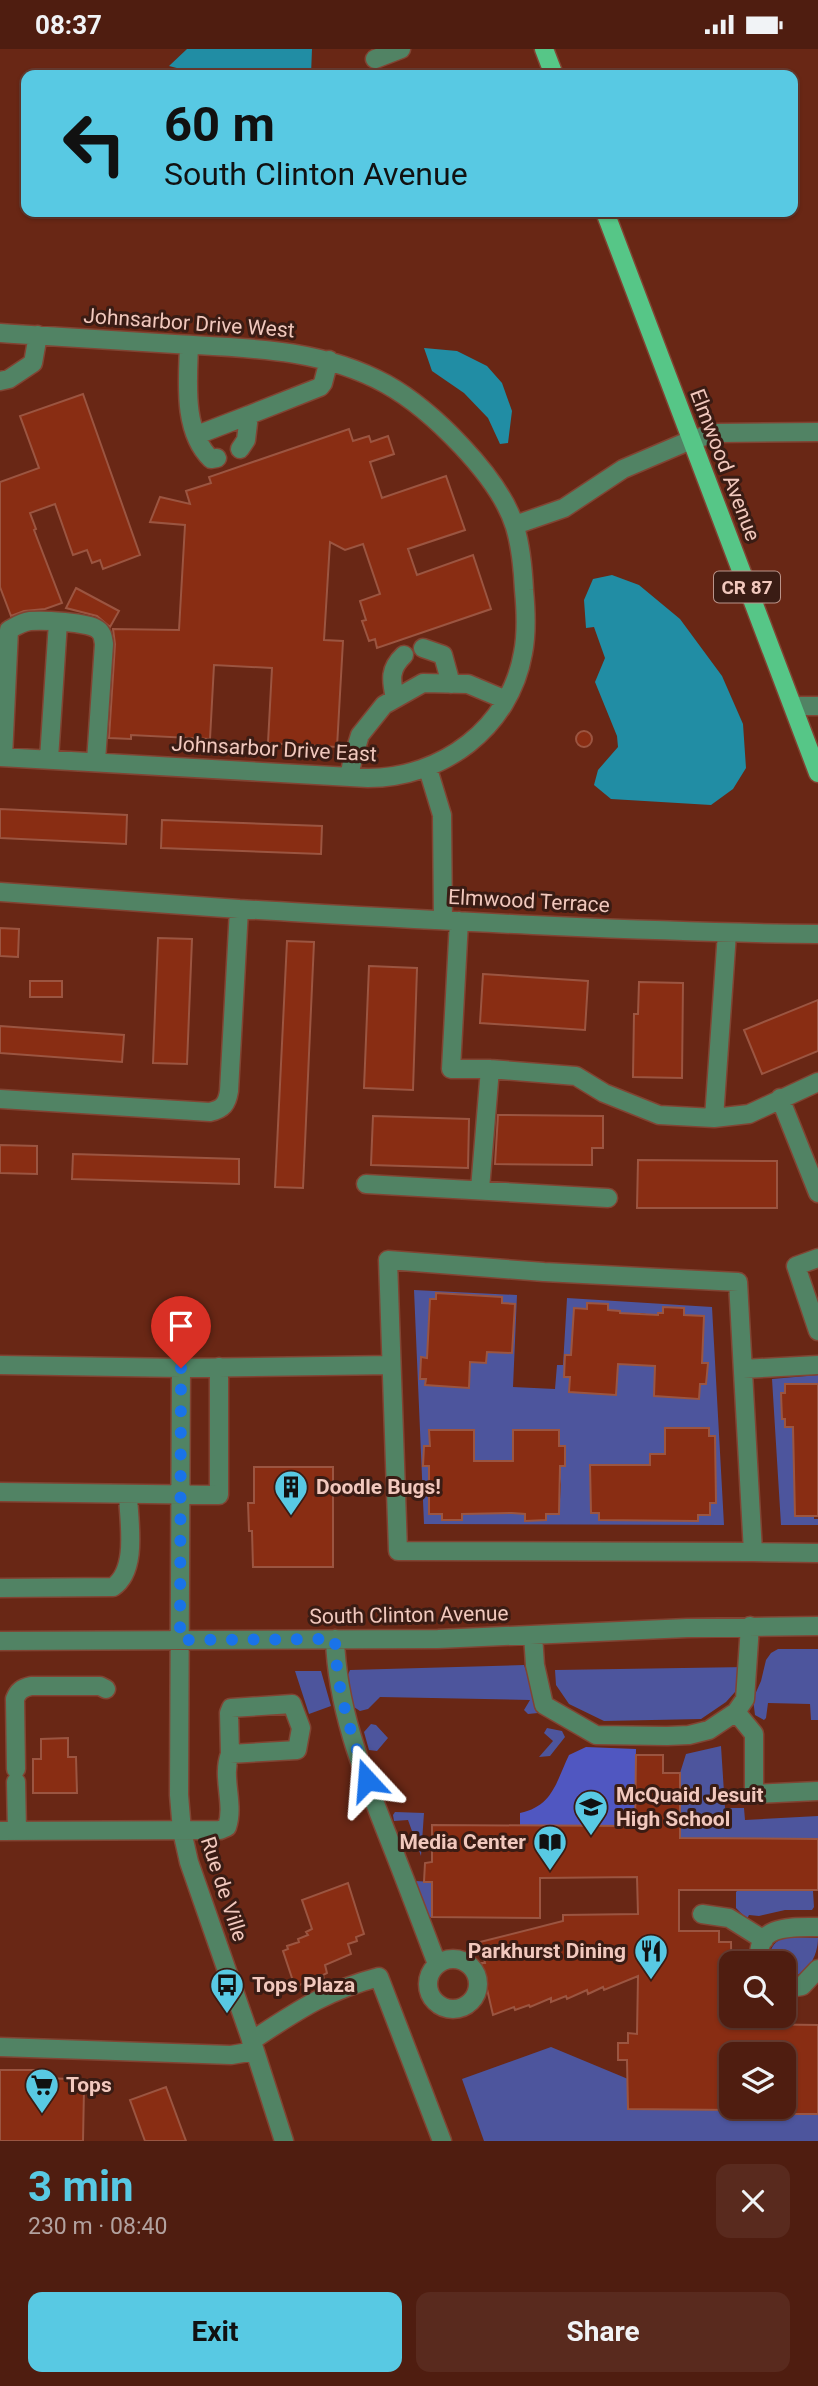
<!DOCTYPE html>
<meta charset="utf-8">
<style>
body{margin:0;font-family:Roboto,sans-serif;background:#592a1e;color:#f1f3f6;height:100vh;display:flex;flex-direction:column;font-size:26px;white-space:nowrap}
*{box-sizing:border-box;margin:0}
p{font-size:23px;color:#b3a29f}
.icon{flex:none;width:38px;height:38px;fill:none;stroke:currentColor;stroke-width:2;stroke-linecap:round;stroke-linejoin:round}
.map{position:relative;height:2092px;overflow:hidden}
.panel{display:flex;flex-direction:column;background:#4f1d10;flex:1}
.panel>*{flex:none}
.hud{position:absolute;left:21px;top:21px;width:777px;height:147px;border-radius:14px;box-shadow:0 2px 5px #0004,0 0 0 2px #663b30;background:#58c9e3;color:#111;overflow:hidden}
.buttons{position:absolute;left:719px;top:1902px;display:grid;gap:14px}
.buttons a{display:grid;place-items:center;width:77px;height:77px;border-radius:14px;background:#4f1d10;box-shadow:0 2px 5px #0004,0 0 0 2px #663b30;font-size:35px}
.pin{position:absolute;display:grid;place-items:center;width:60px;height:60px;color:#fff;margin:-72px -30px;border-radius:50% 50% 50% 0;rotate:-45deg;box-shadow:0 0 7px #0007}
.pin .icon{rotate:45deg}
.me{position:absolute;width:77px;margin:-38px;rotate:341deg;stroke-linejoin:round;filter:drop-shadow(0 0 5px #0008)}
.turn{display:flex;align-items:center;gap:24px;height:147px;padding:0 28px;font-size:32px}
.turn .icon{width:91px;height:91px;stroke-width:2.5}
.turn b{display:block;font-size:49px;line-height:60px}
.round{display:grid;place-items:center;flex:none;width:74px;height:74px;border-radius:14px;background:#592a1e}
.overview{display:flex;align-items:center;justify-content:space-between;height:119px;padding:0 28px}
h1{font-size:42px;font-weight:700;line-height:52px;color:#58c9e3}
.action{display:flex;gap:14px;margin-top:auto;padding:14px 28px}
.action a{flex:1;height:80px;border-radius:14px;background:#58c9e3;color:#111;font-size:28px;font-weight:700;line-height:80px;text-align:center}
.action a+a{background:#592a1e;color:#f1f3f6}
.status{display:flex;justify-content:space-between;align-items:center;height:49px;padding:0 35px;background:#4f1d10;direction:ltr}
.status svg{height:19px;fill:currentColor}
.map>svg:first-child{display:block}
.green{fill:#4d559d;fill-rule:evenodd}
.forest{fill:#5057c1}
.water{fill:#218da4}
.building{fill:#892d13;stroke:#9b5541;stroke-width:2}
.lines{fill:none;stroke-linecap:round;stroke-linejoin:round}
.minor-casing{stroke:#814433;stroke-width:21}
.major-casing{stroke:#814433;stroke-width:21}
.minor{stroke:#518364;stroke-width:18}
.major{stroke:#56c687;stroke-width:18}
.route{stroke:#1a73e8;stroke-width:12;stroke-dasharray:0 21.6}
.labels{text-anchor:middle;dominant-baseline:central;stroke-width:6;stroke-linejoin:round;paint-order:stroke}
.shield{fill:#3a1c14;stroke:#ba948a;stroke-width:2}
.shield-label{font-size:19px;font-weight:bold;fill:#f1c8bd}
.street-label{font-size:21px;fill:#f1c8bd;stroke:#3a1c14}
.poi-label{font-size:21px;font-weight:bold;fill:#f1c8bd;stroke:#3a1c14;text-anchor:start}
</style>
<div class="status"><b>08:37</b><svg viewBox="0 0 49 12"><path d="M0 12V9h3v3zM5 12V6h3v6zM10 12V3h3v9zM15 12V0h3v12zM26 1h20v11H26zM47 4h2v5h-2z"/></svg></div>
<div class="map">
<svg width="818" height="2092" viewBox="0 0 818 2092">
<rect width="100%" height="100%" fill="#692715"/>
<path class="green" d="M414,1241L517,1246L513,1338L555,1340L557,1316H563L567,1249L712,1258L724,1476L424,1475ZM436,1244L465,1245V1253L502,1248V1254L515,1255L511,1304L487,1303L486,1314L470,1313L469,1339L426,1336V1330L420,1329L421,1309H427L430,1250H436ZM587,1254L608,1255V1261L620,1262V1270C631,1262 648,1262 658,1271V1264H663V1259H684V1266L704,1267L702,1314H708L706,1335H700L699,1350L654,1347L655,1317L618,1315L616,1346L570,1343V1328L564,1327L565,1306H571L574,1259L587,1260ZM666,1379H709V1387H715V1407L710,1408V1431L716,1432V1453L710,1454V1466H698V1472H675L674,1466L658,1472L599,1471V1464H591V1416H650V1406L665,1405ZM474,1381V1412H513V1381H558L559,1397H565V1417H558L561,1435L559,1465H546L545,1471L526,1472L525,1465H513L512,1458H474V1465H462V1471H442V1465L429,1464L428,1417H423L424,1398L430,1397L429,1382Z
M818,1326V1335L781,1344L782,1370H785V1378H797L793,1388L795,1466L814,1467V1470H818V1476H781L772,1330Z
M778,1600H818V1671H811L810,1655L768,1654L766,1669L764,1671L755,1666L753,1650L761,1632L766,1611L771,1604Z
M524,1616L540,1661L538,1664L528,1665L524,1661L530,1651L380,1648L368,1660L360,1662L351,1656L347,1628L350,1621Z
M747,1618L735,1643L726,1653L701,1670L604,1672L569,1655L556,1636L555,1621Z
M295,1622H321L331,1657L309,1665Z
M371,1675L376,1676L388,1689L377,1702L369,1701L364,1683Z
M547,1679L562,1682L565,1688L550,1707L539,1708L553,1692L544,1684Z
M721,1697L725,1759H744L745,1771L818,1767V1790L680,1789V1724L686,1705Z
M395,1763L424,1764L421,1807L408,1771L394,1772L393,1766Z
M416,1832L432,1833L431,1868L429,1869Z
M738,1841L813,1842L814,1858L812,1861H785L759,1867L749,1866L747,1870L736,1859V1843Z
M788,1888L818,1889C818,1908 806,1930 784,1928V1914H770C768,1900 774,1891 788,1888Z
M551,1998L628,2030L730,2045L731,2064L818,2065V2092H484L462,2030Z"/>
<path class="forest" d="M586,1698L636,1700L635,1757L645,1777L520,1776V1764C553,1757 556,1733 569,1706Z"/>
<path class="water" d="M187,0H312L311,26C263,26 215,30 169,17Z
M424,299L457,302L487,317L502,334L512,362L508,394L500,395L488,369L464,344L432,322Z
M612,526L639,536L680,570L722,627L743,675L746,719L733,740L711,756L611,750L594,736L598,721L618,698L617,687L595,633L605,609L594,578L586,579L584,551L593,530Z"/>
<path class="building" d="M83,345L140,506L103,520L100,511L92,514L87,501L73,506L55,455L30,464L36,480L34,481L62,554L45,560L24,562L11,567L0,538V433L39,419L20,367Z
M349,380L353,392L369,387L371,393L388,387L394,405L370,413L382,449L446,427L465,481L408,500L417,526L473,506L491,560L377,599L375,590L369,592L362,572L366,571L360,552L380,545L363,495L345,501L330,493L324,591L343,592L337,698L268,694L272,619L214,616L210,690L131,686V690L109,689L115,595L113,580L179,581L185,476L150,473L160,448L190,455L186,442L211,434L209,428Z
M76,539L119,562L110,578L97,567L66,559Z
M576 690a8 8 0 1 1 16 0a8 8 0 1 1-16 0Z
M0,760L127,766L126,795L0,789Z
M162,771L322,777L321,805L161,799Z
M0,879L19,880L18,908L0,907Z
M158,889L192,890L187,1015L153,1014Z
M287,892L314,893L303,1139L275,1138Z
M369,917L417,919L413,1041L364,1039Z
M483,925L588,932L585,981L480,974Z
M30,932H62V948H30Z
M639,933L683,934L682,1029L633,1028L634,965H638Z
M818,951V1002L762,1025L744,981Z
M0,977L124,986L122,1013L0,1004Z
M498,1066L603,1067V1099H592V1116L495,1115Z
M373,1067L469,1070L468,1119L371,1116Z
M0,1096L37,1097V1125L0,1124Z
M73,1105L239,1110V1135L72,1130Z
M638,1111L777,1112V1159H637Z
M436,1244L502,1248V1254L515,1255L512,1304L487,1303L486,1314L470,1313L469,1339L425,1336L426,1330H420L421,1308L427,1309L430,1250H436Z
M587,1254L608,1255V1261L620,1262V1264L658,1266V1264H663V1258L684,1259V1266L704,1267L702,1314H708L706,1335H700L699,1350L654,1347L655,1317L618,1315L616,1346L569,1343L570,1328H564L565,1306H571L574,1259L587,1260Z
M785,1335H818V1467H795L793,1378H785V1370H782L781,1344H785Z
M665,1379H709V1387H715L716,1454H710V1466H698V1472L599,1471V1464H591L590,1416H650V1405H665Z
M429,1381H474V1412H513V1381H559V1397H565V1417H560L559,1465H546V1471L525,1472V1465L512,1464L462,1465V1471H442V1465H429V1417H423L424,1397H430Z
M254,1418H333V1518H253L252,1482H249L248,1454H254Z
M68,1689V1708H76L77,1744H33V1710H41V1690Z
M636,1706H663V1724H680V1789L818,1790V1841H679V1882H719V1893H731L732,1975L818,1976V2065H784V2006H732V2061L628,2060L627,2011H618V1994H628V1984L637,1985L638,1927L604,1941L603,1938L588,1945L587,1941L567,1950L566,1947L551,1953V1949L530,1958L529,1956L515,1961L514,1958L493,1966L481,1914H485L480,1893L563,1872V1866L638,1865L637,1828L540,1829V1869L432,1868V1833H424L425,1814L432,1813V1776L635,1777Z
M348,1834L364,1885L356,1888L357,1892L348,1895L351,1905L325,1916L327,1924L323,1926L324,1931L313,1935L311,1931L295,1938L283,1902L288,1900L287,1897L299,1893L298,1890L308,1886L306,1883L312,1880L302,1851Z
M0,2021H39V2029L74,2030L84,2039L83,2092H0Z
M166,2038L186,2092H145L130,2051Z"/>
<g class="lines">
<g class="minor-casing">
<path id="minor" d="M375,10L401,0
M0,284C58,288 116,291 175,295C247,299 320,299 386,335C431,360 500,428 515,478C521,498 523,520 524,541C526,562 527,584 523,604C510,679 442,729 368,729L0,708
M189,296C188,331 182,382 211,410L217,409
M0,332L9,330L33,314L38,286
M197,386L249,366
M240,400L246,391L249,366L320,338L323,334L329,311
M515,476L564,459L623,420L691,391L716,384L818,383
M423,599L443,606L451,635
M395,649C391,631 389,620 404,606
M793,657H818
M3,708L9,581C16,577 22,573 30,572C43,571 87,573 97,580C103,584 103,589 104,595L96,712
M49,710L58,573
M428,720L442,766L443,871
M349,728L353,709L360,686L384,656L423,634L468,635L506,651
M0,843L239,860L229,1042C227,1055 223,1060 210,1063L0,1050
M239,860C432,871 625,883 818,885
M459,872L451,1020H490L576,1027L604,1044L659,1066L714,1069L749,1065L818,1033
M780,1049L818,1144
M714,1069L727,884
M366,1135L608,1149
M480,1140L490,1020
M818,1209L796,1217L818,1282
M388,1211L544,1223L738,1233L753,1503L398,1502Z
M0,1316L181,1319
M743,1320L818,1316
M0,1443L219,1446V1318
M753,1503L818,1504
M0,1539L113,1538C138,1521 129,1474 128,1446
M533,1586L535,1616L544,1656L596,1686L667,1687L689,1686L709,1681L736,1663L745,1650L750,1577
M335,1590C337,1657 361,1719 385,1780C403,1825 420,1870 437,1915
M0,1592L438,1590L687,1579L818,1577
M736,1663L754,1685V1745L818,1742
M16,1720L15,1650C18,1642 22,1639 31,1637H100L106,1640
M16,1733L17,1782
M0,1782L220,1781L227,1778C235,1755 221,1728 230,1705L297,1701L301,1679L292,1655L231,1659L229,1664L230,1705
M702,1865L729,1869L764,1891
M428 1935a25 25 0 1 1 50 0a25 25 0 1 1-50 0Z
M760,1914C753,1875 792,1878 818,1878
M784,1940L802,1937L818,1920
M251,1992C297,1962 325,1942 379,1928L442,2092
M0,1998L231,2006L255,2002
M284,2092L255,2002L189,1813L182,1782L179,1746L181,1319L391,1316"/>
</g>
<g class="major-casing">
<path id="major" d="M544,0L554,26
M605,163L818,724"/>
</g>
<use href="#minor" class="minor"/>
<use href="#major" class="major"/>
</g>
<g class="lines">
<path class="route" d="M181,1319L180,1591L335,1590C336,1642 351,1683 367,1731"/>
</g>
<defs>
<g id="building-pin" transform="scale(1.75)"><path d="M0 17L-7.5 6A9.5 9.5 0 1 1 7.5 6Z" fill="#58c9e3" stroke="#3a1c14"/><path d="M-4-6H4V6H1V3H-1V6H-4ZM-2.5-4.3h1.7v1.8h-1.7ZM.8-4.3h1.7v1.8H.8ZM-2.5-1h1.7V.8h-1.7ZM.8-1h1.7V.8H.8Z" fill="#111"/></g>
<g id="school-pin" transform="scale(1.75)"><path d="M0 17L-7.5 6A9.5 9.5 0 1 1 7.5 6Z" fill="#58c9e3" stroke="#3a1c14"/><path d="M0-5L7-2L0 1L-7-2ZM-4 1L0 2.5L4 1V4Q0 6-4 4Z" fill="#111"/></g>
<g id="library-pin" transform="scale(1.75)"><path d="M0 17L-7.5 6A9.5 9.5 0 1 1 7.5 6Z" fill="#58c9e3" stroke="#3a1c14"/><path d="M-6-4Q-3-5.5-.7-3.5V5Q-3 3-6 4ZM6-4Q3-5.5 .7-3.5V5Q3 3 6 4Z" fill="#111"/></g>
<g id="restaurant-pin" transform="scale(1.75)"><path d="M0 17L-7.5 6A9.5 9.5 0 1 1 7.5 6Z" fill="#58c9e3" stroke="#3a1c14"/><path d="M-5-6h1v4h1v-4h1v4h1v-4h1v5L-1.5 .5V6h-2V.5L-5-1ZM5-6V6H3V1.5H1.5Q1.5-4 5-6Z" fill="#111"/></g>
<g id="bus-pin" transform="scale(1.75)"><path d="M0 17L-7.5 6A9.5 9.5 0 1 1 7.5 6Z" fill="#58c9e3" stroke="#3a1c14"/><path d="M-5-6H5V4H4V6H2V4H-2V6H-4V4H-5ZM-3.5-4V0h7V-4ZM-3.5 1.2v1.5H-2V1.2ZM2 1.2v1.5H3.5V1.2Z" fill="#111"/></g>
<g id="supermarket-pin" transform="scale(1.75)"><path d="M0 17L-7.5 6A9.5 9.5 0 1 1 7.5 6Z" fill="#58c9e3" stroke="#3a1c14"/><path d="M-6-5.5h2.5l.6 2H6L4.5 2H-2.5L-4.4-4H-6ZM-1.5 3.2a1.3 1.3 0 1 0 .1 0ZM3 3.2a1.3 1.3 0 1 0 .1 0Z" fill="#111"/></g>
</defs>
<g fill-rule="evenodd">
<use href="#building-pin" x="291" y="1438"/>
<use href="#school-pin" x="591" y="1758"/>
<use href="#library-pin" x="550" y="1793"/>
<use href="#restaurant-pin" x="651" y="1902"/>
<use href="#bus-pin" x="227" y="1936"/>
<use href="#supermarket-pin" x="42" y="2036"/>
</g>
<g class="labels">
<rect class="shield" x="714" y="522.5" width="66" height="31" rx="5"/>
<g class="shield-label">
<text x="747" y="538">CR 87</text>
</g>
<g class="street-label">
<text transform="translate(189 274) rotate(4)">Johnsarbor Drive West</text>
<text transform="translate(725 416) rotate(69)">Elmwood Avenue</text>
<text transform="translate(274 700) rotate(3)">Johnsarbor Drive East</text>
<text transform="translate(529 852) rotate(3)">Elmwood Terrace</text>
<text transform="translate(409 1566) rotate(-1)">South Clinton Avenue</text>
<text transform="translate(224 1840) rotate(72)">Rue de Ville</text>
</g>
<g class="poi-label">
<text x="316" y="1438">Doodle Bugs!</text>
<text x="616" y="1746">McQuaid Jesuit<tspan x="616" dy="24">High School</tspan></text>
<text x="526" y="1793" text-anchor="end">Media Center</text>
<text x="626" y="1902" text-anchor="end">Parkhurst Dining</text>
<text x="252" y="1936">Tops Plaza</text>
<text x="66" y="2036">Tops</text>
</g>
</g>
</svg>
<div class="buttons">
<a><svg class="icon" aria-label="search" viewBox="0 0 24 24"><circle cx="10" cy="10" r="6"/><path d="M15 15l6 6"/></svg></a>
<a><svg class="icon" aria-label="layers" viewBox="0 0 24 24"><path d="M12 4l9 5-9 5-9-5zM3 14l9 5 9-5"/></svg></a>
</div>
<div class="pin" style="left:181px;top:1319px;background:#d93025"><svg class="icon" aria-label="arrive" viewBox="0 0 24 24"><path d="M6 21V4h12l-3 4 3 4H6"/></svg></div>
<svg class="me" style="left:367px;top:1731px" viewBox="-20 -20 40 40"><path d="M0-17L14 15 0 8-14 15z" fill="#1a73e8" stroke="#fff" stroke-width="4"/></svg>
<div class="hud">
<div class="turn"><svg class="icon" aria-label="left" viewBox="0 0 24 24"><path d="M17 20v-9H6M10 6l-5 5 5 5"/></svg><div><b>60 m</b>South Clinton Avenue</div></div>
</div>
</div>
<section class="panel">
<div class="overview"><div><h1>3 min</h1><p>230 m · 08:40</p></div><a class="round"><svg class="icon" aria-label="close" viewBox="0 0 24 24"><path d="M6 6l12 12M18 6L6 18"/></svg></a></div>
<div class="action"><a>Exit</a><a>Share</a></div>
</section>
